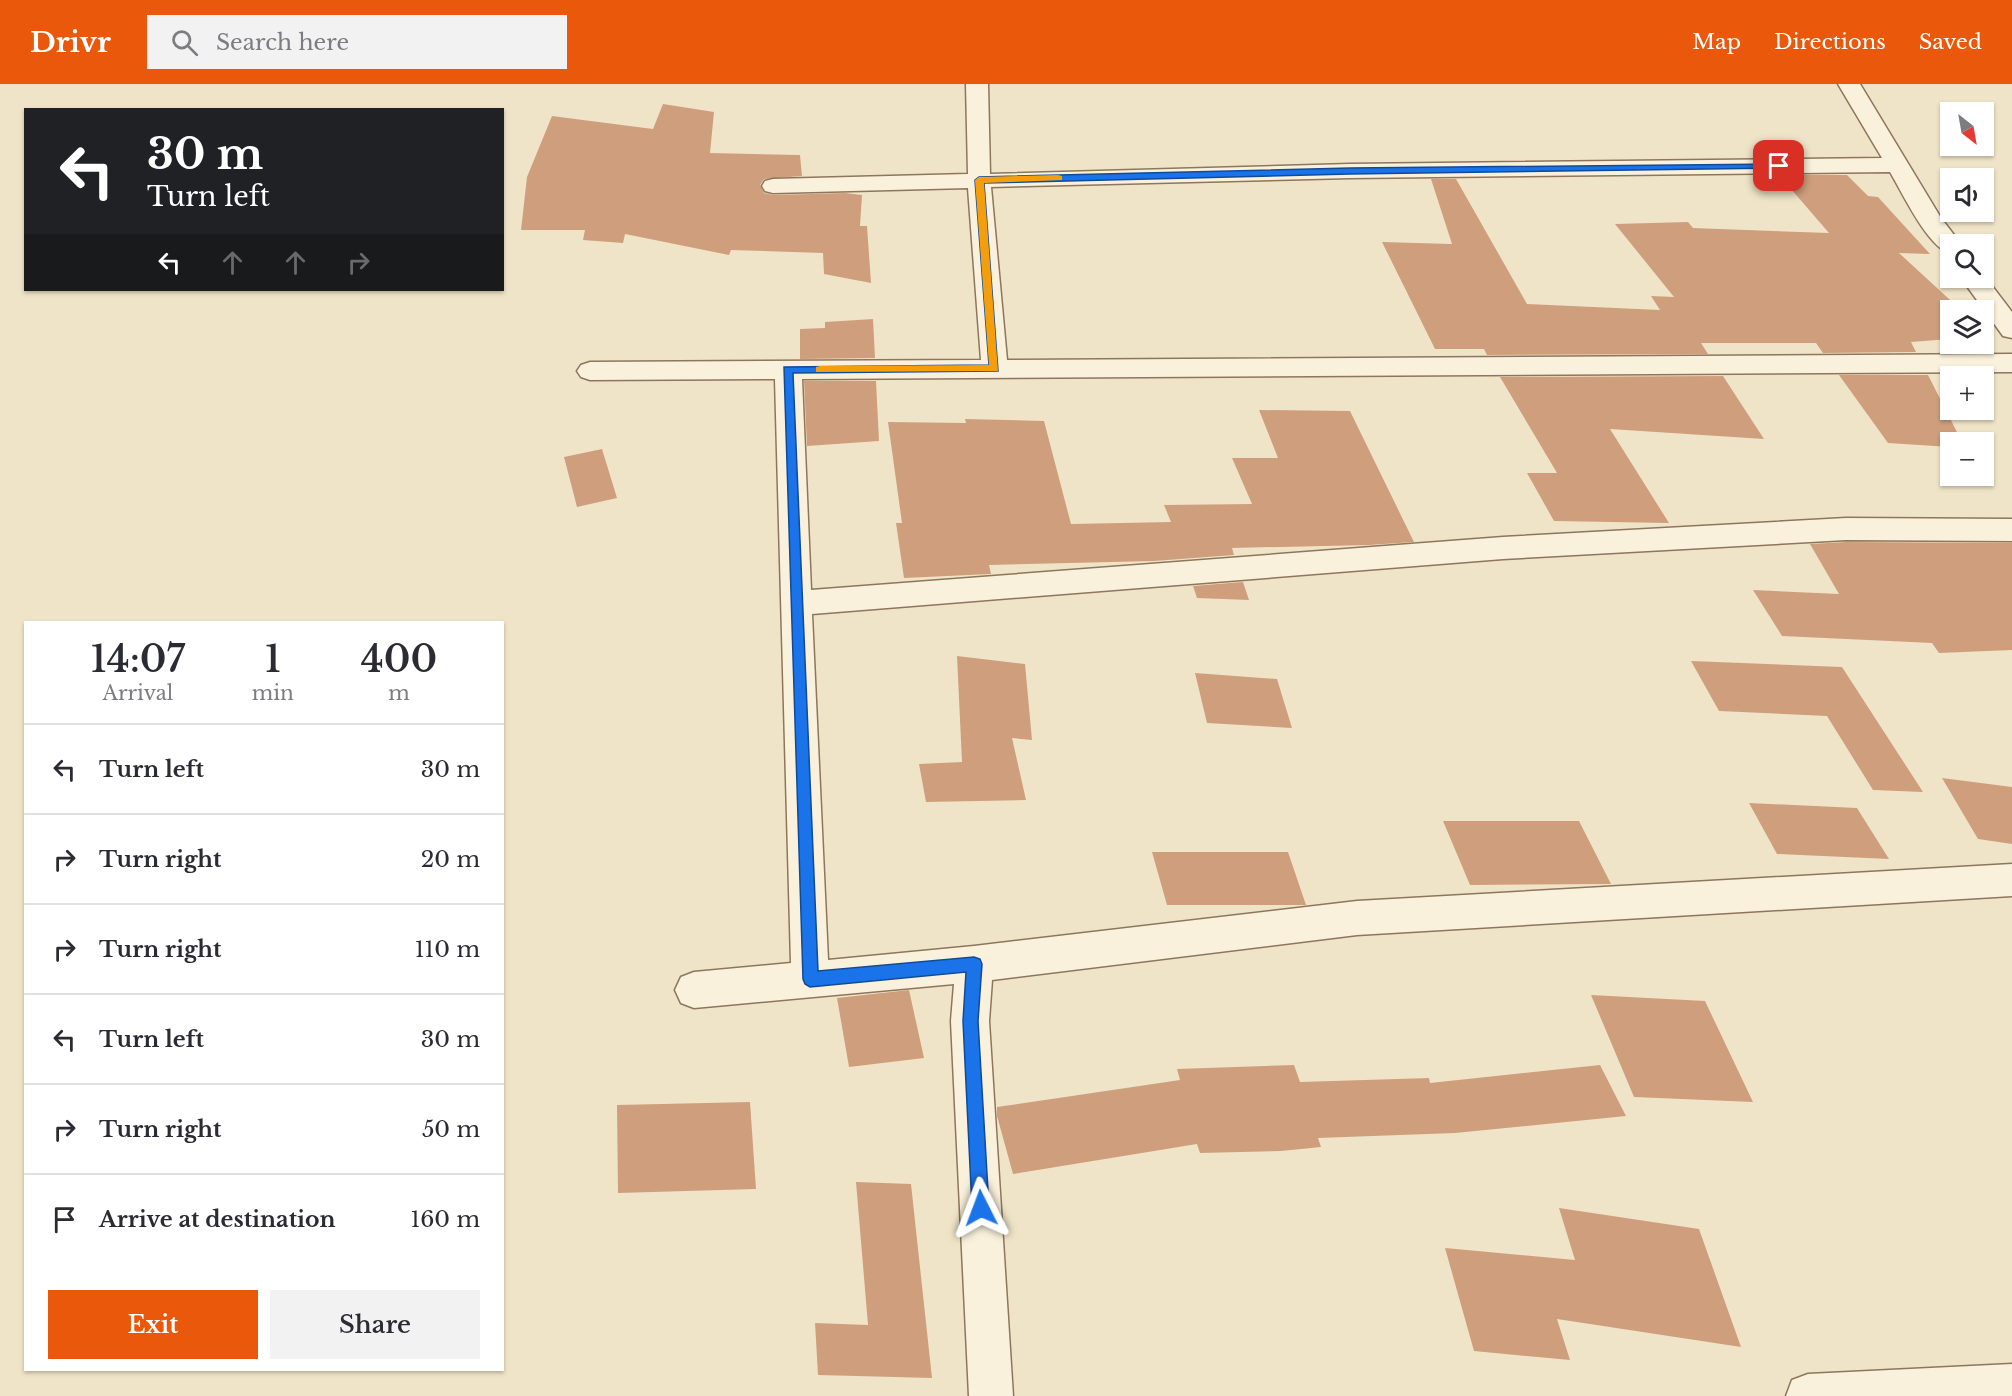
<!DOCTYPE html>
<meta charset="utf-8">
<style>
body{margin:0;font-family:"Libre Baskerville",serif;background:#f2f2f3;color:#2b2b33;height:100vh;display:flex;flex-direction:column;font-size:22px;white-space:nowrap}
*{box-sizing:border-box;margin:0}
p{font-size:20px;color:#7c7c81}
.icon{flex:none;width:33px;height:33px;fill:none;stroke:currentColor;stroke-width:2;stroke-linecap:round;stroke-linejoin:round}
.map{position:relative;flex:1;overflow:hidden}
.panel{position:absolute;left:24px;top:537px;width:480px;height:750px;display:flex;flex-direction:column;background:#fff;border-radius:0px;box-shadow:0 2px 4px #0004}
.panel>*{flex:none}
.guide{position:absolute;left:24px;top:24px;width:480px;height:183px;border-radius:0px;box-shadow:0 2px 4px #0004;background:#202124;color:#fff;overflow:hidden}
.needle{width:39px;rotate:149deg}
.tools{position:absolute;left:1940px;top:18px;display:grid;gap:12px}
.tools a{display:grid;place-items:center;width:54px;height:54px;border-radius:0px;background:#fff;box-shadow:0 2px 4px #0004;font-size:30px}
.pin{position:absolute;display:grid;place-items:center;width:51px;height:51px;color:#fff;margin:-26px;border-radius:12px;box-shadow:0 3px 9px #0006}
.me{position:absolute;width:66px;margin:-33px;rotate:357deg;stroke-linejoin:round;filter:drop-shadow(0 0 4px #0008)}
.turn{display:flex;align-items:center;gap:21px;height:126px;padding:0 24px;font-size:27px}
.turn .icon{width:78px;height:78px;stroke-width:2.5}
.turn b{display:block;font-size:42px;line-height:51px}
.lanes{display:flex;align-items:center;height:57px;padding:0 24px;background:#0003;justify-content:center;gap:30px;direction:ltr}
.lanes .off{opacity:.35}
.eta{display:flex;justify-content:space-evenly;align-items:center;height:102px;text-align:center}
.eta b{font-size:36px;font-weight:600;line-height:42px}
.button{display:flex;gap:12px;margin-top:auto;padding:12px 24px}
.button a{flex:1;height:69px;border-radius:0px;background:#ea580c;color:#fff;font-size:24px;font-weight:600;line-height:69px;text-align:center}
.button a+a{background:#f2f2f3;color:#2b2b33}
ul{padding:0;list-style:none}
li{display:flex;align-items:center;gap:18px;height:90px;padding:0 24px;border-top:2px solid #e1e1e2}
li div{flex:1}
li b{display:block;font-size:22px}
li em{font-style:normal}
header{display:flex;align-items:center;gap:36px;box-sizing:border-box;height:84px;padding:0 30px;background:#ea580c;color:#fff}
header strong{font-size:28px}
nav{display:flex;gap:33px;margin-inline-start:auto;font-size:21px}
.search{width:420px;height:54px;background:#f2f2f3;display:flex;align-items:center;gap:15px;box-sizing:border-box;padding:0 21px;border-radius:0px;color:#7c7c81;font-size:22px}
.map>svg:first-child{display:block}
.building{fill:#cf9f7d}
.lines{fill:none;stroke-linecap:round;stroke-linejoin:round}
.minor-casing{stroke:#8d765c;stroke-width:3}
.minor{fill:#faf1dc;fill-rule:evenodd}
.route{fill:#1a73e8;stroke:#114b97;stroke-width:1.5}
.slow{fill:#f59e0b}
</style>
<header>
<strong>Drivr</strong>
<div class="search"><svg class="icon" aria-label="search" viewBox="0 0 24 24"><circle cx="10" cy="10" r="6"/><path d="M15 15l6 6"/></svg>Search here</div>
<nav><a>Map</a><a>Directions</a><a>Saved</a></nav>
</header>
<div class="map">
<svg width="2012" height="1312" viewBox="0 0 2012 1312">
<rect width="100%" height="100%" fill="#f0e4c8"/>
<path class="building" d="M663,20L714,28L710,69L800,71L802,92L764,95L760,101L764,109L773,111L845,109L862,111L860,142H867L871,199L824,190L823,169L731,166L729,171L625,150L623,159L583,156L585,146H521L527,93L552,32L653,45Z
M1796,91H1847L1868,112L1878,113L1930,170L1899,169L1961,226H1950V255L1911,258L1916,268L1823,269L1816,259H1701L1708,270L1487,271L1484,265H1435L1382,158L1452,160L1431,95H1456L1527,220L1660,226L1651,212L1674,213L1615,140L1688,138L1693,144L1829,149L1791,105L1800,96Z
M873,235L875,274L800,275V245L825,244V238Z
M1839,291H1928L1962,358H1950V363L1888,359Z
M1723,292L1764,355L1610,345L1669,439L1554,437L1527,389H1557L1500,293Z
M804,297H876L879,357L807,362Z
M1259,326L1350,327L1414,458L1369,461L1232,464L1234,471L1154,477L989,481L991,490L904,494L896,439H902L888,338L966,339L965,335L1044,337L1071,440L1171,438L1164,421L1252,420L1232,374H1278Z
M602,365L617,414L577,423L564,373Z
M1846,458L2012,459V566L1939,569L1932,559L1782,552L1753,506L1839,510L1810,460Z
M1243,498L1249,516L1197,514L1193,502Z
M957,572L1025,580L1032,656L1012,654L1026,716L926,718L919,680L962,678Z
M1691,577L1842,583L1923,708L1873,706L1827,632L1719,627Z
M1195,589L1277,595L1292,644L1207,639Z
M1942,694L2012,703V760L1978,755Z
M1749,719L1857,724L1889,775L1777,770Z
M1443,737H1579L1611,800L1470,801Z
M1152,768H1288L1306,821H1167Z
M909,906L924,974L849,983L837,914Z
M1591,911L1705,917L1753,1018L1634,1013Z
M1294,981L1300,998L1429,994L1430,999L1600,981L1626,1032L1455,1049L1318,1054L1321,1063L1281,1067L1200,1069L1197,1060L1013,1090L997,1032V1023L1180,996L1177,985Z
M750,1018L756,1105L618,1109L617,1021Z
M856,1098L911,1100L932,1294L818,1291L815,1239L868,1241Z
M1559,1124L1699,1145L1741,1263L1557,1235L1570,1276L1474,1267L1445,1164L1575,1176Z"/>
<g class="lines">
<g class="minor-casing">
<path id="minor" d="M966,0H988L990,90L1350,80L1882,74L1838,0H1860L1941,134L1961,160H1950V169C1928,164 1902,108 1890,88L1350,94L991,103L1007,276L2012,270V288L802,295L811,506L1503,453L1846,434L2012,435V457L1846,456L1503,475L812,530L828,876L974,862L1357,817L2012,780V812L1357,851L992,896L989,937L1013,1312H969L951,937L954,900L694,924L681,919L675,906L681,893L694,888L791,879L775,295L590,296L581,293L577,287L581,281L590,278L981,276L968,104L773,109L765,107L762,102L765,97L773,95L968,90Z
M1983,190L2012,228V254L2003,252L1961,194H1983Z
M2012,1280V1312H1786L1792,1296L1808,1290Z"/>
</g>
<use href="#minor" class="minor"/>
</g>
<path class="route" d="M1779,80L1783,82L1782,84L1350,90L984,99L998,287L793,289L818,887L974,873L980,875L982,880L978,937L989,1124L987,1130L981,1133L975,1130L972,1124L963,937L966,888L810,903L805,900L803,895L784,283L989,281L975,96L979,93L1350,84Z"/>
<path class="slow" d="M1058,91L1062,92V96L984,99L998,287L816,288V283L820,282L989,281L975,96L979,93Z"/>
</svg>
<div class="tools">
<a><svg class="needle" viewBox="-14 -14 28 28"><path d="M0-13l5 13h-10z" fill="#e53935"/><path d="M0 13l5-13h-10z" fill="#7c7c81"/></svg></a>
<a><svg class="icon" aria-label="sound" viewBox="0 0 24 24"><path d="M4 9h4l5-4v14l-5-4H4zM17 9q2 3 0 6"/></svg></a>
<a><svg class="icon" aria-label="search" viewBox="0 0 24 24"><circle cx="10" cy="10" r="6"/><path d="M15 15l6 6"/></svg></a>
<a><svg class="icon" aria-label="layers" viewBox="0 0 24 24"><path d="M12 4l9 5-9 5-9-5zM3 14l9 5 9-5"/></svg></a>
<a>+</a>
<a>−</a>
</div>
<div class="pin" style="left:1779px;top:82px;background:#d93025"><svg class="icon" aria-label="arrive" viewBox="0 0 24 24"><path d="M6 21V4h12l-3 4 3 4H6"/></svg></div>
<svg class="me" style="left:981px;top:1124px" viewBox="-20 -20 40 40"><path d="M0-17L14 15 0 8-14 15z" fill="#1a73e8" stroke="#fff" stroke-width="4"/></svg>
<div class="guide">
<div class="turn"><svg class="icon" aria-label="left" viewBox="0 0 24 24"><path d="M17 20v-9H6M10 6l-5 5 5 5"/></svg><div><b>30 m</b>Turn left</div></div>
<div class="lanes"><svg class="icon" aria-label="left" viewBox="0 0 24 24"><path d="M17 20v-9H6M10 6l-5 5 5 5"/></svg><svg class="icon off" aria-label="ahead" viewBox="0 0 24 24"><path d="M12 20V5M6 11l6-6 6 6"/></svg><svg class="icon off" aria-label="ahead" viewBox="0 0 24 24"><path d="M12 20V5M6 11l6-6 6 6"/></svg><svg class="icon off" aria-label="right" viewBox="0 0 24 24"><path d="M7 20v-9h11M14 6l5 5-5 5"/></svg></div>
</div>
<section class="panel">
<div class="eta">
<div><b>14:07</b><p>Arrival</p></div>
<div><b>1</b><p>min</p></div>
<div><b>400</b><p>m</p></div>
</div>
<ul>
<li><svg class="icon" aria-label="left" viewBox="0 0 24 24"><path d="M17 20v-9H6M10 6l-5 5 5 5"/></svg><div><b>Turn left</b></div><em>30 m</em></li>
<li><svg class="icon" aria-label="right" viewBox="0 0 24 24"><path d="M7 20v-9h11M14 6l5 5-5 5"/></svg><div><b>Turn right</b></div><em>20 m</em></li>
<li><svg class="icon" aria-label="right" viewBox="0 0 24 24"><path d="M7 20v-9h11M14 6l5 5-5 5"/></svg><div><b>Turn right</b></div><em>110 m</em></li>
<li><svg class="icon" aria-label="left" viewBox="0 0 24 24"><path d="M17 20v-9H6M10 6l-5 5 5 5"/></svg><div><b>Turn left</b></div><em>30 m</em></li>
<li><svg class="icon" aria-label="right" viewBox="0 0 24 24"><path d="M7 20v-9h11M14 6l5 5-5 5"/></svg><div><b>Turn right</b></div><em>50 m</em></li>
<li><svg class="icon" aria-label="arrive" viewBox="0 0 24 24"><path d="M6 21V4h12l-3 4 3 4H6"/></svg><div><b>Arrive at destination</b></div><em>160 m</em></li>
</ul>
<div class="button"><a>Exit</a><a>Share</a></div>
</section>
</div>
